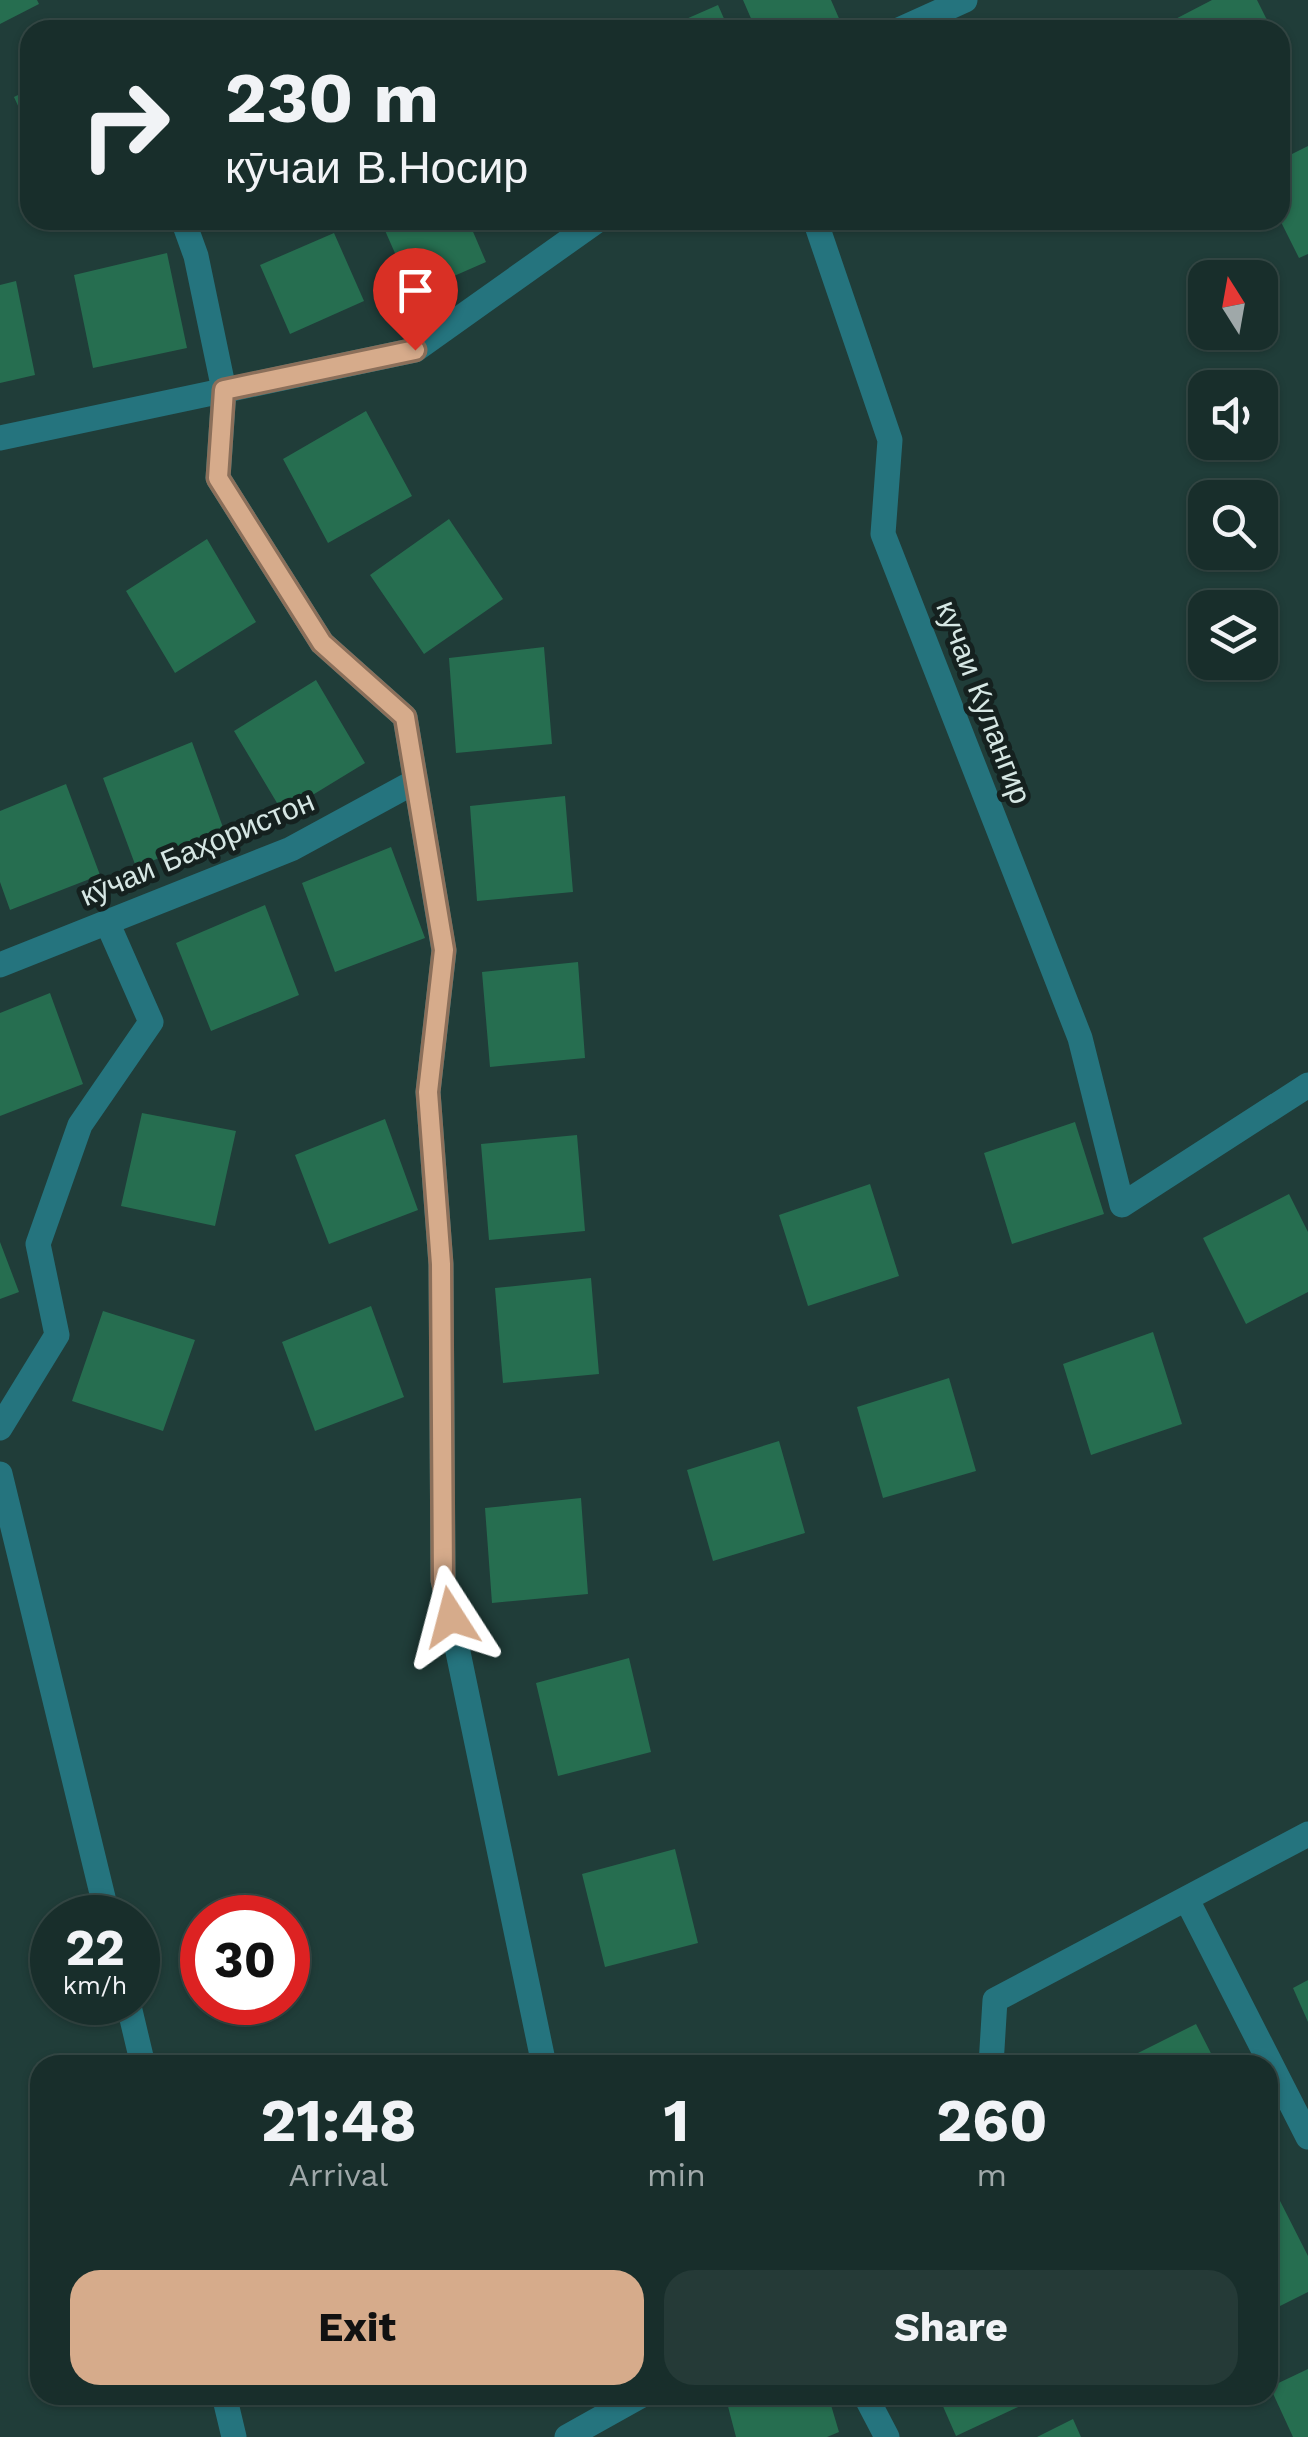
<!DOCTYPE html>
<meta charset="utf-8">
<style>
body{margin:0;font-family:"Work Sans",sans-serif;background:#253a37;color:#f1f3f6;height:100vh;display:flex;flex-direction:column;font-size:38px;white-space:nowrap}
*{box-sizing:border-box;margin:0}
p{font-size:32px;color:#9fa8a9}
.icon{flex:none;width:55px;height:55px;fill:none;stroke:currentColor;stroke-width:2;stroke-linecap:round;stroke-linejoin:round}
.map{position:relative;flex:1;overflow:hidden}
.panel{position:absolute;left:30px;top:2055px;width:1248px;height:350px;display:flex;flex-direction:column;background:#182e2b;border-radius:30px;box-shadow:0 2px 8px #0004,0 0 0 2px #364a47}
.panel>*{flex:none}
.banner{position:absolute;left:20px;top:20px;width:1270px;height:210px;border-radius:30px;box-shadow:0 2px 8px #0004,0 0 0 2px #364a47;background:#182e2b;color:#f1f3f6;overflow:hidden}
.needle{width:65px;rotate:349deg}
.controls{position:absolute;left:1188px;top:260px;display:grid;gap:20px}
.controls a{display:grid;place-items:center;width:90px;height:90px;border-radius:20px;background:#182e2b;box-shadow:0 2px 8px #0004,0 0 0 2px #364a47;font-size:50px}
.speed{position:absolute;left:30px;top:1895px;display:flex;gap:20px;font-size:50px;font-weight:700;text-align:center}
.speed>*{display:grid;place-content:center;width:130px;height:130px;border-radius:50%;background:#182e2b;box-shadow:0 2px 8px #0004,0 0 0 2px #364a47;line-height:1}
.speed small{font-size:25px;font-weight:400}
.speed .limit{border:15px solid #d22;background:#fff;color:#111}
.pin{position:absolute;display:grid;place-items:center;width:85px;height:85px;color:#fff;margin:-102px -42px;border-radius:50% 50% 50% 0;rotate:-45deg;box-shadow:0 0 10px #0007}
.pin .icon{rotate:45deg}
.me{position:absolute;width:110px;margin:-55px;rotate:351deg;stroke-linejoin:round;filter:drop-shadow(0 0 8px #0008)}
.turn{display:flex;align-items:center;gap:35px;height:210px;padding:0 40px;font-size:45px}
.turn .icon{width:130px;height:130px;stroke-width:2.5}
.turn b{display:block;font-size:70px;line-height:85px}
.eta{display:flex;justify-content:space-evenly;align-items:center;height:170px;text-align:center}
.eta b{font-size:60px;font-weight:700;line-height:70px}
.cta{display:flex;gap:20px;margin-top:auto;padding:20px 40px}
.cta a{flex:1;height:115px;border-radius:30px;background:#d6ab8b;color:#111;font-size:40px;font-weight:700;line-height:115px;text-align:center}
.cta a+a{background:#253a37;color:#f1f3f6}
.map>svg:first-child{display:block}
.building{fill:#266e50}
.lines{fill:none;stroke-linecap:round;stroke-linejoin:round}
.minor{stroke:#25747e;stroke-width:25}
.route-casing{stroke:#8b6f5a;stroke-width:25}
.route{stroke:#d6ab8b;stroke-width:18}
.labels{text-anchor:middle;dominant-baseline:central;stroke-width:10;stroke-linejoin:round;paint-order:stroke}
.street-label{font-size:30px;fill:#d6e7e4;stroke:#15211f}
</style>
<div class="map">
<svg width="1308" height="2437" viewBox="0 0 1308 2437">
<rect width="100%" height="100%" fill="#203d39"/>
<path class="building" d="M0,0H37L39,4L0,24Z
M743,0H831L841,23L826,30H756Z
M1212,0H1257L1272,30H1164L1162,26Z
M718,5L729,30H661Z
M30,89V132L14,97Z
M1308,146V254L1299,258L1280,220V160Z
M395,220H468L486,262L413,294L383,226Z
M334,233L364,301L290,334L260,265Z
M167,253L187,348L93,368L74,275Z
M16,281L35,375L0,383V285Z
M366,411L412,496L328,543L283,459Z
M449,519L503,599L424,654L370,575Z
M207,539L256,622L175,673L126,591Z
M544,647L552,744L456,753L449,658Z
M316,680L365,763L283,813L234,731Z
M192,742L225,833L136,867L103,778Z
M66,784L100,875L10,910L0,882V811Z
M565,796L573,892L477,901L470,806Z
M391,847L425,938L335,972L302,883Z
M265,905L299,995L211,1031L176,943Z
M578,962L585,1058L490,1067L482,972Z
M50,993L83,1084L0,1116V1013Z
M142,1113L236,1131L215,1226L121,1206Z
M385,1119L418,1210L329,1244L295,1155Z
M1075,1122L1104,1214L1012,1244L984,1153Z
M577,1135L585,1231L489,1240L481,1144Z
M870,1184L899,1276L808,1306L779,1215Z
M1289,1194L1308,1232V1292L1246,1324L1203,1238Z
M0,1242L19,1292L0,1299Z
M591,1278L599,1374L503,1383L495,1288Z
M371,1306L404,1397L315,1431L282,1342Z
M103,1311L195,1340L163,1431L72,1401Z
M1153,1332L1182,1424L1091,1455L1063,1364Z
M949,1378L976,1471L883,1498L857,1407Z
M779,1441L805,1533L713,1561L687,1470Z
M581,1498L588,1594L492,1603L485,1508Z
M629,1658L651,1752L558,1776L536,1683Z
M675,1849L698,1943L605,1967L582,1874Z
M1308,1980V2022L1293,1988Z
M1196,2024L1217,2065H1114Z
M1277,2195L1308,2256V2292L1268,2312V2200Z
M1308,2369V2437H1293L1270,2387Z
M725,2395H828L839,2432L827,2437H736Z
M938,2395H1044L956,2436Z
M1073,2419L1081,2437H1037Z"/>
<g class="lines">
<path class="minor" d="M899,30L965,0
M183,220L196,256L224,390L218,478L322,643L405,717L444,951L428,1092L441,1265L443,1580L544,2065
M815,220L890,440L883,534L1080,1038L1122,1205L1308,1085
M0,438L415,350L598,220
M0,965L291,849L416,781
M0,1428L57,1335L38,1244L80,1125L151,1022L107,922
M0,1474L108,1918
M1187,1900L1308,2137
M128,2002L143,2065
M991,2065L995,2000L1308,1834
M224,2395L234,2437
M865,2395L887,2437
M567,2437L642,2395"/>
</g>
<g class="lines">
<g class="route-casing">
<path id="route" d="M415,350L224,390L218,478L322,643L405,717L444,950L428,1092L441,1264L443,1580L451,1617"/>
</g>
<use href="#route" class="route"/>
</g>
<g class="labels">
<g class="street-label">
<text transform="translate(984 702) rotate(69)">кучаи Кулангир</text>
<text transform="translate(197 848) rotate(-23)">кӯчаи Баҳористон</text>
</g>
</g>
</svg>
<div class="controls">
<a><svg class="needle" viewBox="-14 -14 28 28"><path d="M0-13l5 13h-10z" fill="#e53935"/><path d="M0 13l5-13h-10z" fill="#9fa8a9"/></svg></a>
<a><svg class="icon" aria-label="sound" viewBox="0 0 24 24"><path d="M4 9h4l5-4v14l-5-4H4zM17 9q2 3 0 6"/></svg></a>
<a><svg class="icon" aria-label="search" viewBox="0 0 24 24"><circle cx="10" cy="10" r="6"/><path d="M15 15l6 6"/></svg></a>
<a><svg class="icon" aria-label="layers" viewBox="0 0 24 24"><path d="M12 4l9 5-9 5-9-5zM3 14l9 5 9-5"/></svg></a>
</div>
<div class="speed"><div>22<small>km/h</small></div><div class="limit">30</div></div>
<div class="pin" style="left:415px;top:350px;background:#d93025"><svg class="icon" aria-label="arrive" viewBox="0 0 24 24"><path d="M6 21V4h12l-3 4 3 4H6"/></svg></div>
<svg class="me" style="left:451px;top:1617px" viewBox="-20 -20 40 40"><path d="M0-17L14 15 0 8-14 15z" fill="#d6ab8b" stroke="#fff" stroke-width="4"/></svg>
<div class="banner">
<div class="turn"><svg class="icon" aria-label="right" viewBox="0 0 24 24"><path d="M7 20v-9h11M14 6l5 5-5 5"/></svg><div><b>230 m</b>кӯчаи В.Носир</div></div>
</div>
<section class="panel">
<div class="eta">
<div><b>21:48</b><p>Arrival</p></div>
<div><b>1</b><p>min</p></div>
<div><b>260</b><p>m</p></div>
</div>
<div class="cta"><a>Exit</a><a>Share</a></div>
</section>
</div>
